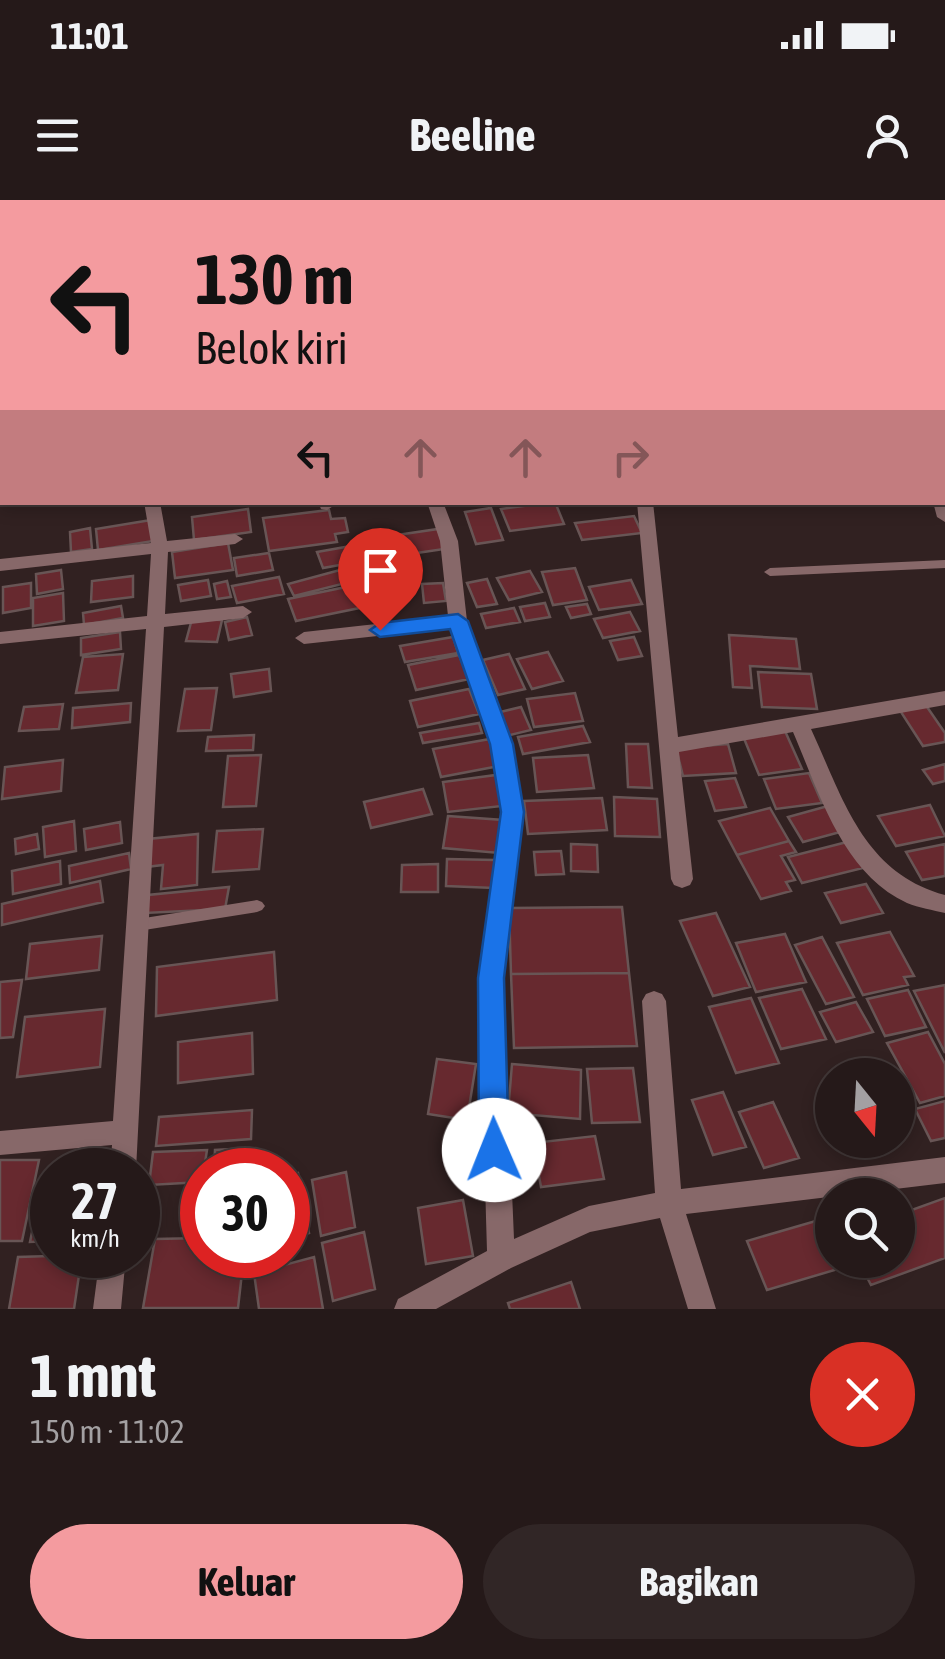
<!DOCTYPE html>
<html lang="id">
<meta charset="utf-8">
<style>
body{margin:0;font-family:"Asap Condensed",sans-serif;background:#312626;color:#f1f3f6;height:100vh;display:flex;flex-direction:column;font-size:38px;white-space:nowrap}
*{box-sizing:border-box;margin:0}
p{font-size:32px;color:#a3a0a2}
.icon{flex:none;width:55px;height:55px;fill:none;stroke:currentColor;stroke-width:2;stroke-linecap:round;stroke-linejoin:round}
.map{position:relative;height:1109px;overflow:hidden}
.drawer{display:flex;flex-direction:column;background:#251919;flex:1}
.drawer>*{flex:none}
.hud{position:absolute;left:0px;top:0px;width:945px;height:305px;box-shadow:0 5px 15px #0003,0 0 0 2px #423838;background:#f49b9f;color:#111;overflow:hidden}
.needle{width:65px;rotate:162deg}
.controls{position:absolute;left:815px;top:858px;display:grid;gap:20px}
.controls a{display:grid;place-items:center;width:100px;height:100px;border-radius:50%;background:#251919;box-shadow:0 5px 15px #0003,0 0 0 2px #423838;font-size:50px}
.speed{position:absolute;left:30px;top:948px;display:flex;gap:20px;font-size:50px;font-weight:700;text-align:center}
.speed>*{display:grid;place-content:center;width:130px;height:130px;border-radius:50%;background:#251919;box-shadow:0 5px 15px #0003,0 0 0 2px #423838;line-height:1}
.speed small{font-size:25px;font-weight:400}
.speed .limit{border:15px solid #d22;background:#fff;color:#111}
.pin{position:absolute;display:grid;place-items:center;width:85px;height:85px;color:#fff;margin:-102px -42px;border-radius:50% 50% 50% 0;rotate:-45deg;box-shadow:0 0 10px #0007}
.pin .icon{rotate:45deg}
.me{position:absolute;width:110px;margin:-55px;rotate:359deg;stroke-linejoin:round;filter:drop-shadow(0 0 8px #0008)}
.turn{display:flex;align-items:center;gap:35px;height:210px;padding:0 30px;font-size:45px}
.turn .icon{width:130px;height:130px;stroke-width:2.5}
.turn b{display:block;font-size:70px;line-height:85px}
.lanes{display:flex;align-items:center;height:95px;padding:0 30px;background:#0003;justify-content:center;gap:50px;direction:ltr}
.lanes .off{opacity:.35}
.round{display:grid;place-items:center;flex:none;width:105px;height:105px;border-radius:52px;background:#312626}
.summary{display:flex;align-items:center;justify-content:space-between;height:170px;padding:0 30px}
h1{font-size:60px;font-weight:700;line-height:75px}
.action{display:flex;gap:20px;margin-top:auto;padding:20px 30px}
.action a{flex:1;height:115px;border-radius:60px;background:#f49b9f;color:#111;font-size:40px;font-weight:700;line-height:115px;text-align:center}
.action a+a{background:#312626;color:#f1f3f6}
.status{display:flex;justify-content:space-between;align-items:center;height:70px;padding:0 50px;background:#251919;direction:ltr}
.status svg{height:28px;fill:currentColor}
header{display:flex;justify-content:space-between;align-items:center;height:130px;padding:0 30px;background:#251919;font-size:45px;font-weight:700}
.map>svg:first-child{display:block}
.building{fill:#67292f;stroke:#685555;stroke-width:2.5}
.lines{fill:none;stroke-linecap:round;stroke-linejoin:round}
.service{fill:#876869;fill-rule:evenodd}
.minor{fill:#876869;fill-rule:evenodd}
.route{fill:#1a73e8;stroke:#114b97;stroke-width:2.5}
</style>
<div class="status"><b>11:01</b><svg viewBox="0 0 49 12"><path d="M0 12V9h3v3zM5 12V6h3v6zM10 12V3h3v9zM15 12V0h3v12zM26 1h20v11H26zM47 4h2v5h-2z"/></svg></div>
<header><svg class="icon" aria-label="menu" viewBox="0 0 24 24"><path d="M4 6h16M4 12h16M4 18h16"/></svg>Beeline<svg class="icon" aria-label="person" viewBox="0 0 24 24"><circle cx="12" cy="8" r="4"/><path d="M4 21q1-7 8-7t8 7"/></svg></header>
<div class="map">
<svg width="945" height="1109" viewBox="0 0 945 1109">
<rect width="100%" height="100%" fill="#312121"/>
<path class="building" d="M555,302L564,324L510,331L501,309Z
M491,308L503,340L476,344L465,312Z
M248,309L251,332L194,340L192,317Z
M329,310L331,319L345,318L348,332L335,334L337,342L269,351L263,318Z
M634,316L642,333L582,340L575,323Z
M151,320L153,341L98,350L96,329Z
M90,328L92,349L71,352L70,332Z
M438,329L444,349L376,359L370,339Z
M228,343L233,370L175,378L172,352Z
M351,346L356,362L323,368L317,352Z
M269,353L273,370L237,376L234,358Z
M575,368L587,400L553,405L542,372Z
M61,370L63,389L37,394L36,374Z
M340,370L346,383L294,396L288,384Z
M530,371L542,392L509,400L497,378Z
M133,376V397L91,402L92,381Z
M279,377L284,394L237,403L232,386Z
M487,379L497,404L477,407L467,383Z
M208,380L211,396L181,401L178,385Z
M631,380L642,404L599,410L589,387Z
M227,381L231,397L217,399L214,384Z
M370,382L379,404L296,421L288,399Z
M31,383V408L3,413V387Z
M443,383L446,401L424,403L422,384Z
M63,393L64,421L33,426V398Z
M545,403L550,417L525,421L520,407Z
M587,404L591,414L571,418L566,407Z
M121,406L123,418L84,425L83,413Z
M514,408L520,422L486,428L481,414Z
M630,412L640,431L603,438L594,419Z
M247,417L252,435L229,440L225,422Z
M192,419L222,420L217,442L186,441Z
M120,432L121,449L81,455V438Z
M729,435L796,439L800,469L750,466L752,488L733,487Z
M453,437L458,453L405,462L400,446Z
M634,437L642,456L618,460L610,441Z
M548,452L563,481L532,489L517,459Z
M123,454L118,490L76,493L83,457Z
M509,454L525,489L498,495L483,460Z
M459,455L469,479L416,490L408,465Z
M269,469L271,491L234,497L231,474Z
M758,472L811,474L817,509L762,507Z
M217,488L211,530L178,531L185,489Z
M469,489L479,514L418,527L410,501Z
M575,493L583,521L534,527L527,499Z
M131,503L130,522L72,528L73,508Z
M63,504L59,529L19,531L24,507Z
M925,504L945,533V542L923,546L899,509Z
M521,507L531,530L506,536L496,513Z
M479,523L482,533L423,543L420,533Z
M583,526L590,542L523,554L518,537Z
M785,531L802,569L759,575L743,536Z
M254,535L253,550L206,551L208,537Z
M490,539L499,566L441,577L433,549Z
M626,544H648L652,588L628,587Z
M728,544L736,573L683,576L676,548Z
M261,555L256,606L223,607L228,556Z
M588,555L594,588L537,592L533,558Z
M63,560L61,591L2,599L5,567Z
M945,564V581L933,584L923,570Z
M809,573L822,603L776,609L764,579Z
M496,575L502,606L448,612L443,582Z
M735,578L746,607L715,611L705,581Z
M423,589L432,614L371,628L364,602Z
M614,597L657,599L660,637L615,636Z
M602,598L607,630L528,634L524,601Z
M930,605L945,636L896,646L878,616Z
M828,606L844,631L803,642L788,617Z
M770,608L789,641L737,655L719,621Z
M448,616L503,620L499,653L443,648Z
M74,621L76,651L45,657L43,627Z
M120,622L122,643L86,650L84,629Z
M263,629L259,669L213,672L217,631Z
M37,634L39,649L16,654L15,639Z
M198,634L197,685L161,689L163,665L146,667L148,639Z
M789,641L796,652L781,656L795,680L786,682L791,691L761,699L737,655Z
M847,642L863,668L802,683L788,657Z
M571,644L597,645L598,672L571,671Z
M945,644V676L922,680L906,652Z
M561,651L564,674L536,675L534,652Z
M129,653L131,669L70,683L69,666Z
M447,659L495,660L494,688L446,686Z
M60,661L61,684L13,694L12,671Z
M438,664V692H401L402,665Z
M100,681L103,702L2,725V704Z
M866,684L883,713L841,723L825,693Z
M229,687L225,709L145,713L148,695Z
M622,707L629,773L511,774L509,708Z
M716,713L750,787L713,796L680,721Z
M890,732L914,776L904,777L908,785L863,795L837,743Z
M785,734L806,782L756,792L736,743Z
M102,736L99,770L26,779L30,744Z
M822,737L854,797L826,804L795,745Z
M274,752L277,800L156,816L157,767Z
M629,773L637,846L514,848L511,774Z
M22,780L13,837L0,838V782Z
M945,785V853L914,791Z
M802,789L826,839L781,849L759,798Z
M908,790L926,827L885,836L867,799Z
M751,798L779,863L736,873L709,807Z
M856,802L873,832L836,842L820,812Z
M105,809L100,867L17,877L25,817Z
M928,832L945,864V896L920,903L887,843Z
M252,833L253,874L178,883V842Z
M437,859L476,864L467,920L428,914Z
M512,864L581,870L580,919L508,913Z
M633,868L640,922L592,923L587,869Z
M723,892L746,947L713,955L692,900Z
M945,901V938L931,941L915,909Z
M773,902L799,958L764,968L739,912Z
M252,910L251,939L156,946L159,917Z
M595,936L604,979L541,987L533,943Z
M249,948L248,970H214L215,950Z
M207,950L202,982L149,985L153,952Z
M0,960H39L22,1041H0Z
M346,972L355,1027L321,1036L312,980Z
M298,973L309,1033L288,1038V976Z
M52,993V1041L30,1042L40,994Z
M945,998V1058L871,1085L858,1060H898V1015Z
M463,1000L473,1056L426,1064L418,1008Z
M826,1018L832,1033V1060H845L848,1066L767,1090L747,1041Z
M364,1032L375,1089L333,1101L322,1043Z
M202,1038V1055H244L238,1108H143L155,1039Z
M82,1055L74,1109H9L18,1057Z
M314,1057L323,1109H259L254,1073Z
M571,1082L580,1109H510L508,1103Z"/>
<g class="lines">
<path class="service" d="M945,360V368L770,376L764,372L770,368Z
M257,700L262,702L265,706L262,710L257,712L138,731L133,730L130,725L133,720L138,719Z"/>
<path class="minor" d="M508,0H521L522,2H510Z
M2,64V72L0,73V65Z
M942,92H945V100H942Z
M942,128L945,129V139H942Z
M945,214V224H942V215Z
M942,297L945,298V322L937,317L933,302H942Z
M144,302H160L167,341L235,334L243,339L235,344L168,352L165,414L243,406L252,412L243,418L164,427L136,970H110L112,945L0,955V931L113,921L146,429L0,444V432L147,416L151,354L0,371V359L151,343Z
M318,302H334L335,305L327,310L321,309Z
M427,302H443L458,341L467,421L511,544L522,611L503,778L514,1039L589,1006L655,993L642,801L646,794L654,791L662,794L666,801L681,989L945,957V983L686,1014L716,1109H688L660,1018L590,1032L511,1068L436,1109H394L398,1099L487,1051L479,778L502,611L491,544L451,428L304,444L295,438L304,432L448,416L440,341Z
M637,302H653L678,537L945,491V505L811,529C843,598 863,673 945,695V713C933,710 919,708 907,703C842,673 819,592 793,532L679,552L693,679L690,685L682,688L674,685L671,679Z
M100,1055H126L121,1109H93Z"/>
</g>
<path class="route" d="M458,414L468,421L513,544L524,612L504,778L509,950L504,960L494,964L484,960L479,950L478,778L501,612L490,544L450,429L380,437L370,430L380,423Z"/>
</svg>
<div class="controls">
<a><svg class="needle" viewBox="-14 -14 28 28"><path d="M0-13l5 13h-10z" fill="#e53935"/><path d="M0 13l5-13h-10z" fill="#a3a0a2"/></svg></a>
<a><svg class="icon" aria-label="search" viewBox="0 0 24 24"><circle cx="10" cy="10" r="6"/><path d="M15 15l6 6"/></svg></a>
</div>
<div class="speed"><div>27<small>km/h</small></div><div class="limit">30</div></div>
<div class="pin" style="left:380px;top:430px;background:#d93025"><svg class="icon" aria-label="arrive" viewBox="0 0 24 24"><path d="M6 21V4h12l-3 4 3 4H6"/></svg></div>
<svg class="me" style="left:494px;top:950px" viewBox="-20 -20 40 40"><circle r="19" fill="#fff"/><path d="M0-13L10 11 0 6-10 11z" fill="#1a73e8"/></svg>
<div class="hud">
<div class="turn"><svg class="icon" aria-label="left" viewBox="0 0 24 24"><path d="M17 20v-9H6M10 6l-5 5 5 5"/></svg><div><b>130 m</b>Belok kiri</div></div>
<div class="lanes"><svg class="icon" aria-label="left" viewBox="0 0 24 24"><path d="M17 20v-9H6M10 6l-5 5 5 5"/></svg><svg class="icon off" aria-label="ahead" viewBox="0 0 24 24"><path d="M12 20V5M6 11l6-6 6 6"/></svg><svg class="icon off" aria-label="ahead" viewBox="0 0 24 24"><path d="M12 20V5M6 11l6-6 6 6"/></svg><svg class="icon off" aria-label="right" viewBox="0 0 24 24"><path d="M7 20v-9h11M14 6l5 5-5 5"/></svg></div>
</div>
</div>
<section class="drawer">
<div class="summary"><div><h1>1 mnt</h1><p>150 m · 11:02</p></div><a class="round" style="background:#d93025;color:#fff"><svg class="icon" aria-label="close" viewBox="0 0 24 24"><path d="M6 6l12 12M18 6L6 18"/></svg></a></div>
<div class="action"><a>Keluar</a><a>Bagikan</a></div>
</section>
